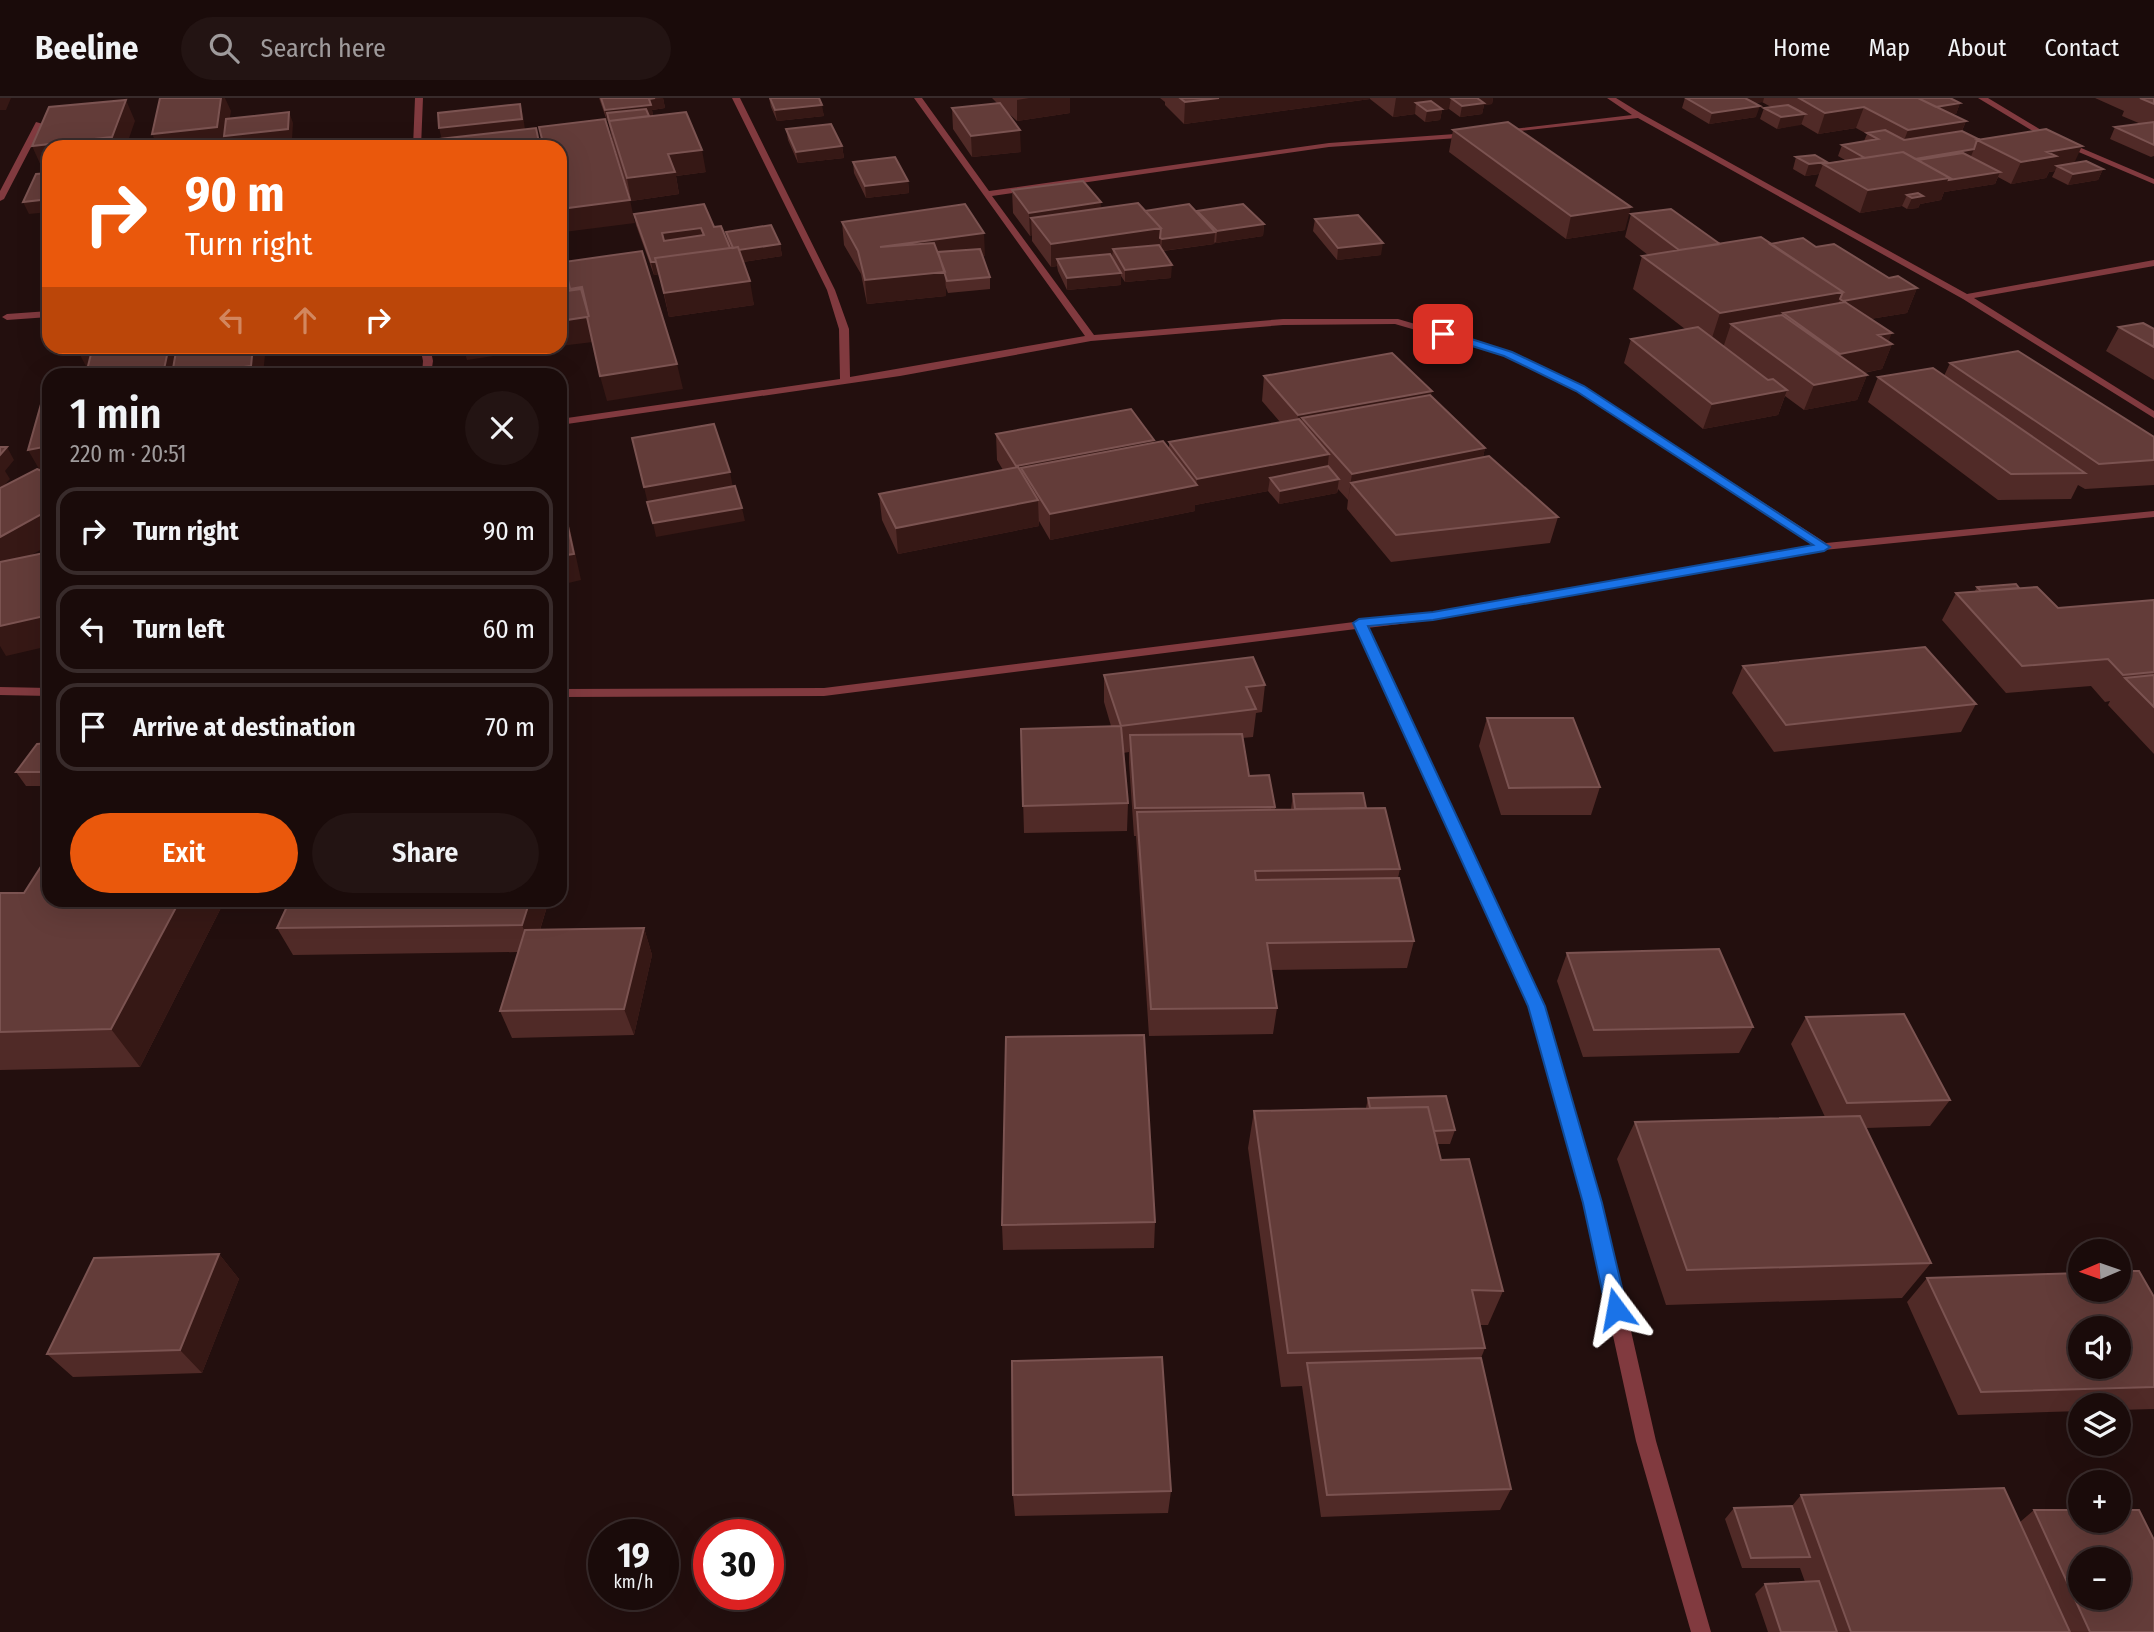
<!DOCTYPE html>
<meta charset="utf-8">
<style>
body{margin:0;font-family:"Fira Sans Condensed",sans-serif;background:#231413;color:#f1f3f6;height:100vh;display:flex;flex-direction:column;font-size:26px;white-space:nowrap}
*{box-sizing:border-box;margin:0}
p{font-size:23px;color:#9f9b9c}
.icon{flex:none;width:38px;height:38px;fill:none;stroke:currentColor;stroke-width:2;stroke-linecap:round;stroke-linejoin:round}
.map{position:relative;flex:1;overflow:hidden}
.drawer{position:absolute;left:42px;top:270px;width:525px;height:539px;display:flex;flex-direction:column;background:#1a0b0a;border-radius:21px;box-shadow:0 7px 28px #0002,0 0 0 2px #382b2b}
.drawer>*{flex:none}
.guide{position:absolute;left:42px;top:42px;width:525px;height:214px;border-radius:21px;box-shadow:0 7px 28px #0002,0 0 0 2px #382b2b;background:#ea580c;color:#fff;overflow:hidden}
.needle{width:46px;rotate:268deg}
.controls{position:absolute;left:2068px;top:1141px;display:grid;gap:14px}
.controls a{display:grid;place-items:center;width:63px;height:63px;border-radius:50%;background:#1a0b0a;box-shadow:0 7px 28px #0002,0 0 0 2px #382b2b;font-size:35px}
.speed{position:absolute;left:588px;top:1421px;display:flex;gap:14px;font-size:35px;font-weight:700;text-align:center}
.speed>*{display:grid;place-content:center;width:91px;height:91px;border-radius:50%;background:#1a0b0a;box-shadow:0 7px 28px #0002,0 0 0 2px #382b2b;line-height:1}
.speed small{font-size:18px;font-weight:400}
.speed .limit{border:10px solid #d22;background:#fff;color:#111}
.pin{position:absolute;display:grid;place-items:center;width:60px;height:60px;color:#fff;margin:-30px;border-radius:14px;box-shadow:0 4px 10px #0006}
.me{position:absolute;width:77px;margin:-38px;rotate:347deg;stroke-linejoin:round;filter:drop-shadow(0 0 5px #0008)}
.turn{display:flex;align-items:center;gap:24px;height:147px;padding:0 28px;font-size:32px}
.turn .icon{width:91px;height:91px;stroke-width:2.5}
.turn b{display:block;font-size:49px;line-height:60px}
.lanes{display:flex;align-items:center;height:66px;padding:0 28px;background:#0003;justify-content:center;gap:35px;direction:ltr}
.lanes .off{opacity:.35}
.round{display:grid;place-items:center;flex:none;width:74px;height:74px;border-radius:37px;background:#231413}
.headline{display:flex;align-items:center;justify-content:space-between;height:119px;padding:0 28px}
h1{font-size:42px;font-weight:600;line-height:52px}
.button{display:flex;gap:14px;margin-top:auto;padding:14px 28px}
.button a{flex:1;height:80px;border-radius:42px;background:#ea580c;color:#fff;font-size:28px;font-weight:600;line-height:80px;text-align:center}
.button a+a{background:#231413;color:#f1f3f6}
ul{padding:0;list-style:none}
li{display:flex;align-items:center;gap:21px;height:88px;margin:0 14px 10px;padding:0 14px;border:4px solid #382b2b;border-radius:21px}
li div{flex:1}
li b{display:block;font-size:26px}
li em{font-style:normal}
header{display:flex;align-items:center;gap:42px;box-sizing:border-box;height:98px;padding:0 35px;background:#1a0b0a;border-bottom:2px solid #382b2b}
header strong{font-size:33px}
nav{display:flex;gap:38px;margin-inline-start:auto;font-size:24px}
.search{width:490px;height:63px;background:#231413;display:flex;align-items:center;gap:18px;box-sizing:border-box;padding:0 24px;border-radius:38px;color:#9f9b9c;font-size:26px}
.map>svg:first-child{display:block}
.lines{fill:none;stroke-linecap:round;stroke-linejoin:round}
.street{fill:#813a3f;fill-rule:evenodd}
.wall{fill:#502a27}
.shaded-wall{fill:#361815}
.building{fill:#633c39;stroke:#7b5351;stroke-width:2;fill-rule:evenodd}
.route{fill:#1a73e8;stroke:#114b97;stroke-width:2}
</style>
<header>
<strong>Beeline</strong>
<div class="search"><svg class="icon" aria-label="search" viewBox="0 0 24 24"><circle cx="10" cy="10" r="6"/><path d="M15 15l6 6"/></svg>Search here</div>
<nav><a>Home</a><a>Map</a><a>About</a><a>Contact</a></nav>
</header>
<div class="map">
<svg width="2154" height="1534" viewBox="0 0 2154 1534">
<rect width="100%" height="100%" fill="#230f0e"/>
<g class="lines">
<path class="street" d="M415,0H423L421,49H413Z
M732,0H740L835,192L849,231L850,279L1085,238L914,0H922L989,93L1329,45L1469,35L1473,37L1472,39L1329,49L992,98L1094,237L1283,221H1398L1511,254L1583,288L1826,445L2154,413V419L1824,452L1433,522L1367,530L1545,908L1602,1105L1656,1343L1711,1534H1691L1636,1343L1584,1105L1529,908L1356,531L824,598L560,599V591L824,590L1354,524L1359,521L1364,523L1433,514L1814,447L1577,292L1505,258L1395,226L1283,227L1091,243L900,278L560,327V321L840,281L839,231L827,192Z
M1607,0H1616L1642,16L1967,196L2154,162V168L1974,200L2154,313V320L1963,201L1638,20L1500,35L1496,33L1632,17Z
M1978,0H1988L2046,35L2154,81V86L2041,38Z
M36,24L43,26L4,101L0,103V93Z
M49,213V219L7,222L2,219L7,216Z
M420,248H430L433,263L431,276H422L423,263Z
M0,589L49,590V598L0,597Z"/>
</g>
<path class="wall" d="M599,0H663L665,10L652,12L653,18L706,74L676,78L679,96L631,103L613,45L608,23H607Z
M769,0H819L824,18L777,23L771,9Z
M992,0H1070V15L1017,23L1006,13L1021,54L972,59L953,31L952,10L997,5Z
M1160,0H1493L1492,6L1484,7L1482,16L1460,19L1449,11L1442,12L1440,22L1425,24L1415,16L1393,19L1370,1L1184,26L1165,7V4Z
M1685,0H1950L1960,5L1956,16H1952L1966,23L1962,33L1980,42L2074,65L2103,71L2098,82L2068,87L2052,79L2055,73L2049,74L2046,80L2011,86L1998,79L1995,86L1944,94L1941,102L1920,106L1918,110L1907,111L1902,108L1860,115L1815,88L1819,76L1805,78L1793,71L1796,59L1827,64V65L1845,62L1838,58L1842,47L1864,43L1867,36L1856,30L1818,36L1801,26L1777,31L1760,21L1764,10L1771,9L1762,4L1755,5L1756,19L1709,26L1682,10Z
M2095,0H2154V58L2151,59L2110,41L2115,29L2141,26L2122,18L2124,13Z
M786,31L842,48L844,60L798,65L788,42Z
M1453,32L1625,132L1566,141L1449,54Z
M853,64L908,83L909,95L866,100L854,75Z
M1012,92L1101,110L1197,115V113L1264,126L1263,138L1216,145L1215,144L1214,146L1163,153L1171,180L1125,184L1121,178V187L1067,192L1058,173L1057,168L1051,169L1032,143V137L1030,138L1013,115Z
M634,116L714,129L728,145L726,134L780,146L782,158L743,164L754,207L669,219L659,176L654,177L636,127Z
M1631,116L1720,146H1770L1816,149L1889,180L1917,190L1907,215L1870,221L1888,244L1892,246L1882,271L1864,275L1867,277L1857,302L1804,312L1785,298L1778,317L1703,331L1624,265L1631,241L1685,231L1633,191L1642,158L1648,157L1625,139Z
M1315,121L1381,157L1337,162L1313,133Z
M842,124L985,158H983L990,179V191L948,195L945,187L946,198L867,206L861,176L844,147Z
M2119,229L2154,231V282L2106,253Z
M1950,265L2154,339V387L2085,391L2078,387L2071,401L1998,402L1868,304L1878,279L1944,278Z
M1264,278L1431,298L1485,350L1483,359L1558,419L1550,445L1391,464L1347,411L1348,402L1338,391L1337,395L1279,406L1268,393L1195,407V413L1050,442L1039,423V428L898,456L882,422L879,396L1003,372L997,362L996,336L1154,345L1169,351V344L1280,324L1262,303Z
M1977,489L2019,490L2058,510L2154,502V656L2108,607L2110,603L2105,604L2091,588L2006,595L1942,522L1956,495L1975,493Z
M1743,568L1976,606L1961,634L1774,654L1732,595Z
M1104,577L1265,587L1262,614L1256,615L1253,639L1242,640L1249,678L1275,709V711H1291L1293,696L1366,710L1400,771L1398,780L1414,843L1407,870L1271,872L1277,910L1273,936L1149,938L1136,738H1134L1129,665V654L1123,655L1128,705L1127,733L1024,735L1021,631L1111,628L1104,604Z
M1487,620L1600,689L1591,717H1501L1479,648Z
M49,645V688H26L16,674Z
M0,795H24L49,802H225L140,969L0,972Z
M290,802H549L540,832L644,830L652,857L634,937L512,940L500,913L518,854L293,857L277,830Z
M1567,855L1753,929L1739,955L1583,959L1557,883Z
M1806,919L1950,1002L1930,1028L1866,1030L1931,1165L1902,1200L1666,1207L1617,1061L1635,1024L1825,1019L1791,946Z
M1368,1000L1455,1032L1450,1046H1437L1441,1062L1503,1193L1488,1227H1480L1485,1250L1481,1260L1511,1391L1500,1412L1321,1419L1302,1288L1281,1289L1248,1050L1254,1013L1366,1010Z
M1155,1124L1154,1150L1003,1152L1002,1127Z
M219,1156L239,1181L202,1275L73,1279L47,1256Z
M1927,1180L2154,1199V1311L2119,1312V1307H2081V1313L1958,1317L1907,1204Z
M1171,1393L1168,1415L1015,1418L1013,1397Z
M1801,1397L2020,1424L2034,1412L2154,1534H1768L1755,1496L1765,1486L1805,1484L1800,1470H1742L1725,1421L1734,1410L1792,1408Z"/>
<path class="shaded-wall" d="M0,0H11L6,12H0Z
M221,0H225L231,13L227,38L289,14L293,25L292,42L232,49H228L226,44V49H158L152,36Z
M663,0L665,10L652,12L653,18L609,23L607,15L608,23H607L605,12L649,1Z
M1029,0H1070V15L1017,23V2Z
M1219,0H1370V1L1184,26L1185,4Z
M1396,0H1493L1492,6L1484,7L1482,16L1460,19L1462,8L1451,0L1449,11L1442,12L1440,22L1425,24L1427,13L1416,5L1415,16L1393,19Z
M1739,0H1764L1763,4L1736,8Z
M126,2L135,23L126,49H49V69L42,70L32,48Z
M1960,5L1956,16L1923,21L1927,10Z
M520,6L523,17L525,32L442,42L439,30Z
M822,7L824,18L777,23L775,12Z
M1760,8L1756,19L1709,26L1712,15Z
M1864,9L1856,30L1818,36L1825,15Z
M1805,16L1801,27L1777,31L1781,19Z
M1966,23L1957,44L1900,53L1908,32Z
M1020,32L1021,54L972,59L971,38Z
M842,48L844,60L798,65L796,54Z
M2082,48L2072,70L2057,68L2055,73L2049,74L2046,80L2011,86L2021,64L2047,54Z
M1974,51L1969,63L1893,65Z
M702,52L706,74L676,78L679,96L631,103L627,80L668,56Z
M1827,64L1826,68L1823,66L1819,76L1805,78L1809,66Z
M2103,71L2098,82L2068,87L2073,76Z
M2000,74L1995,86L1944,94L1941,102L1920,106L1918,110L1907,111L1912,100L1907,97L1902,108L1860,115L1868,92L1950,80Z
M908,83L909,95L866,100L865,88Z
M49,101V114L29,116L23,104Z
M630,102L635,125L564,134L560,117V111Z
M1101,104L1100,127L1031,120L1032,137L1030,138L1029,115Z
M1631,109L1625,132L1566,141L1571,118Z
M1264,126L1263,138L1216,145L1217,133Z
M701,130L704,142L665,147L662,135Z
M1161,130L1160,153L1113,151L1112,160L1057,161V168L1051,169V146Z
M1215,134L1214,146L1161,153L1162,141Z
M984,135L985,158L939,165L880,149Z
M1383,145L1381,157L1337,162L1338,150Z
M780,146L782,158L736,165L734,153Z
M651,164H656L659,176L654,177Z
M1172,167L1171,180L1125,184V172Z
M945,174L946,198L867,206L865,182Z
M1121,175V187L1067,192V180Z
M750,183L754,207L669,219L664,195Z
M1917,190L1907,215L1833,227L1843,203Z
M1843,194L1830,228L1783,215L1775,238L1731,226L1724,247L1709,249L1720,215Z
M587,219L593,244L560,248V223Z
M1892,235L1887,247L1892,246L1882,271L1831,281L1840,256L1878,237Z
M128,248H191L186,276H90L79,255Z
M253,248H266L263,276H192Z
M463,248H560L467,262Z
M677,266L683,291L607,303L600,278Z
M1867,277L1857,302L1804,312L1814,287Z
M1787,292L1778,317L1703,331L1712,306Z
M1432,293L1427,319L1302,320L1299,342L1295,343L1298,317Z
M1154,342L1153,367L1021,370V393L1017,394L1016,368Z
M49,348V388L28,352Z
M7,349L14,362L5,373L10,381L0,392V357Z
M1485,350L1479,376L1351,385L1348,402L1352,376Z
M1329,356L1326,382L1270,380L1268,393L1195,407V413L1050,442V416L1196,387L1197,381Z
M730,374L735,400L650,415L644,389Z
M1339,381L1337,395L1279,406L1280,393Z
M560,384L581,482L560,487Z
M1038,402L1039,428L898,456L896,430Z
M742,410L745,423L656,439L653,425Z
M49,412V447L0,475V439Z
M49,517V548L6,558L0,548V528Z
M49,666V682L44,674Z
M180,802H225L140,969L111,931Z
M530,802H549L533,854L522,827Z
M644,830L652,857L634,937L624,911Z
M219,1156L239,1181L202,1275L180,1252Z"/>
<path class="building" d="M160,0H221L217,29L152,36Z
M601,0H655L649,1L651,7L605,12Z
M770,0H819L822,7L775,12Z
M1180,0H1219L1185,4Z
M1451,0H1477L1484,5L1462,8Z
M1686,0H1745L1760,8L1712,15Z
M1799,0H1918L1966,23L1908,32L1864,9L1825,15Z
M1918,0H1950L1960,5L1936,9Z
M2140,0H2154V6Z
M126,2L112,39L32,48L49,9Z
M1431,3L1442,11L1427,13L1416,5Z
M1000,5L1020,32L971,38L952,10Z
M520,6L522,21L439,30L438,15Z
M1788,7L1805,16L1781,19L1764,10Z
M646,11L649,18L609,23L607,15Z
M289,14L288,31L224,38L226,21Z
M686,14L702,52L668,56L675,74L627,80L609,23Z
M605,21L630,102L560,111V49H544L539,29Z
M1508,24L1631,109L1571,118L1453,32Z
M2154,24V47L2115,29Z
M831,26L842,48L796,54L786,31Z
M536,30L540,49H440V41Z
M2046,31L2082,48L2047,54L2056,58L2021,64L1977,42Z
M1885,32L1904,42L1962,33L1980,42H1977L1974,51L1915,61L1903,54L1865,60L1842,47L1878,41L1867,35Z
M1903,54L1950,80L1868,92L1823,66Z
M1963,55L2000,74L1949,82L1950,80L1918,62Z
M1815,57L1827,64L1809,66L1796,59Z
M895,59L908,83L865,88L853,64Z
M2086,63L2103,71L2073,76L2057,68Z
M49,75V101L23,104L36,76Z
M1083,83L1101,104L1029,115L1012,92Z
M1918,95L1923,98L1912,100L1907,97Z
M1138,105L1161,130L1051,146L1031,120Z
M704,106L714,129L721,128L730,150L655,160L656,164H651L634,116ZM701,130L704,137L664,143L662,135Z
M965,106L984,135L880,149L934,145L945,174L865,182L858,153L842,124Z
M1189,106L1215,134L1162,141L1160,140L1161,130L1145,113Z
M1243,106L1264,126L1217,133L1197,113Z
M1671,111L1720,146L1679,152L1631,116Z
M1358,117L1383,145L1338,150L1315,121Z
M771,127L780,146L739,152L738,149L733,150L726,134Z
M1761,139L1843,194L1720,215L1642,158Z
M1803,140L1816,149L1834,146L1889,180L1898,178L1917,190L1843,203L1840,201L1843,194L1770,146Z
M1159,147L1172,167L1125,172L1113,151Z
M738,149L750,183L664,195L655,160Z
M980,151L990,179L947,183L938,154Z
M642,153L677,266L600,278L587,219L560,223V194L581,191L589,219L582,189L570,191L564,164Z
M1110,156L1121,175L1067,180L1057,161Z
M1845,204L1892,235L1878,237L1892,246L1840,256L1783,215Z
M1782,217L1867,277L1814,287L1731,226Z
M2143,225L2154,231V249L2119,229Z
M1698,229L1768,282L1773,281L1787,292L1712,306L1631,241Z
M81,248H93L91,254L79,255Z
M93,248H169L163,276H86Z
M177,248H253L251,268L192,276H172Z
M2018,253L2154,339V362L2099,366L1950,265Z
M1392,255L1432,293L1298,317L1264,278Z
M1933,270L2085,375L2011,376L1878,279Z
M47,285H49V348L28,352Z
M1430,297L1485,350L1352,376L1302,320Z
M1131,311L1154,342L1016,368L996,336Z
M1299,321L1329,356L1197,381L1169,344Z
M714,326L730,374L644,389L632,340Z
M1163,343L1197,387L1050,416L1021,370Z
M0,349H7L0,357Z
M1489,358L1558,419L1396,437L1351,385Z
M1328,368L1339,381L1280,393L1270,380Z
M1018,369L1038,402L896,430L879,396Z
M37,371L49,376V412L0,439V390Z
M735,388L742,410L653,425L647,404Z
M560,392L574,456L560,458Z
M49,454V517L0,528V464Z
M2016,486L2019,490L1981,493L1977,489Z
M2037,489L2058,510L2154,502V574L2123,577L2108,561L2022,568L1956,495Z
M1925,549L1976,606L1786,627L1743,568Z
M1253,559L1265,587L1246,589L1256,611L1121,628L1104,577Z
M2154,577V609L2125,580Z
M1487,620H1573L1600,689L1509,690Z
M1121,628L1128,705L1023,708L1021,631Z
M1242,636L1249,678L1269,677L1275,709L1135,710L1130,637Z
M49,645V666L44,674H16L37,646Z
M1363,695L1366,710L1295,711L1293,696Z
M1385,710L1400,771L1255,773L1256,782L1399,780L1414,843L1267,845L1277,910L1151,911L1137,714Z
M49,756V802H180L111,931L0,934V795H24Z
M290,802H530L522,827L277,830Z
M644,830L624,911L500,913L525,832Z
M1719,851L1753,929L1594,932L1567,855Z
M1904,916L1950,1002L1847,1005L1806,919Z
M1144,937L1155,1124L1002,1127L1006,939Z
M1446,998L1455,1032L1434,1033L1428,1009L1370,1010L1368,1000Z
M1428,1009L1441,1062L1469,1061L1503,1193L1472,1192L1485,1250L1288,1255L1254,1013Z
M1860,1018L1931,1165L1687,1172L1635,1024Z
M219,1156L180,1252L47,1256L94,1160Z
M2119,1173H2139L2154,1199V1289L1981,1294L1927,1180L2081,1175V1192H2119ZM2081,1230H2119V1269H2081Z
M1162,1259L1171,1393L1013,1397L1012,1263Z
M1481,1260L1511,1391L1327,1397L1307,1265Z
M2004,1390L2070,1534H1851L1801,1397Z
M1792,1408L1810,1459L1751,1460L1734,1410Z
M2034,1412H2081V1423H2119V1412H2139L2154,1442V1534H2090ZM2081,1461H2119V1500H2081Z
M1819,1483L1837,1534H1781L1765,1486Z"/>
<path class="route" d="M1443,232L1512,254L1584,288L1830,449L1824,453L1433,522L1368,528L1545,908L1602,1105L1627,1211L1624,1218L1616,1220L1609,1218L1606,1211L1583,1105L1528,908L1353,525L1359,521L1433,514L1813,447L1576,293L1504,258L1440,238L1438,236Z"/>
</svg>
<div class="controls">
<a><svg class="needle" viewBox="-14 -14 28 28"><path d="M0-13l5 13h-10z" fill="#e53935"/><path d="M0 13l5-13h-10z" fill="#9f9b9c"/></svg></a>
<a><svg class="icon" aria-label="sound" viewBox="0 0 24 24"><path d="M4 9h4l5-4v14l-5-4H4zM17 9q2 3 0 6"/></svg></a>
<a><svg class="icon" aria-label="layers" viewBox="0 0 24 24"><path d="M12 4l9 5-9 5-9-5zM3 14l9 5 9-5"/></svg></a>
<a>+</a>
<a>−</a>
</div>
<div class="speed"><div>19<small>km/h</small></div><div class="limit">30</div></div>
<div class="pin" style="left:1443px;top:236px;background:#d93025"><svg class="icon" aria-label="arrive" viewBox="0 0 24 24"><path d="M6 21V4h12l-3 4 3 4H6"/></svg></div>
<svg class="me" style="left:1616px;top:1211px" viewBox="-20 -20 40 40"><path d="M0-17L14 15 0 8-14 15z" fill="#1a73e8" stroke="#fff" stroke-width="4"/></svg>
<div class="guide">
<div class="turn"><svg class="icon" aria-label="right" viewBox="0 0 24 24"><path d="M7 20v-9h11M14 6l5 5-5 5"/></svg><div><b>90 m</b>Turn right</div></div>
<div class="lanes"><svg class="icon off" aria-label="left" viewBox="0 0 24 24"><path d="M17 20v-9H6M10 6l-5 5 5 5"/></svg><svg class="icon off" aria-label="ahead" viewBox="0 0 24 24"><path d="M12 20V5M6 11l6-6 6 6"/></svg><svg class="icon" aria-label="right" viewBox="0 0 24 24"><path d="M7 20v-9h11M14 6l5 5-5 5"/></svg></div>
</div>
<section class="drawer">
<div class="headline"><div><h1>1 min</h1><p>220 m · 20:51</p></div><a class="round"><svg class="icon" aria-label="close" viewBox="0 0 24 24"><path d="M6 6l12 12M18 6L6 18"/></svg></a></div>
<ul>
<li><svg class="icon" aria-label="right" viewBox="0 0 24 24"><path d="M7 20v-9h11M14 6l5 5-5 5"/></svg><div><b>Turn right</b></div><em>90 m</em></li>
<li><svg class="icon" aria-label="left" viewBox="0 0 24 24"><path d="M17 20v-9H6M10 6l-5 5 5 5"/></svg><div><b>Turn left</b></div><em>60 m</em></li>
<li><svg class="icon" aria-label="arrive" viewBox="0 0 24 24"><path d="M6 21V4h12l-3 4 3 4H6"/></svg><div><b>Arrive at destination</b></div><em>70 m</em></li>
</ul>
<div class="button"><a>Exit</a><a>Share</a></div>
</section>
</div>
